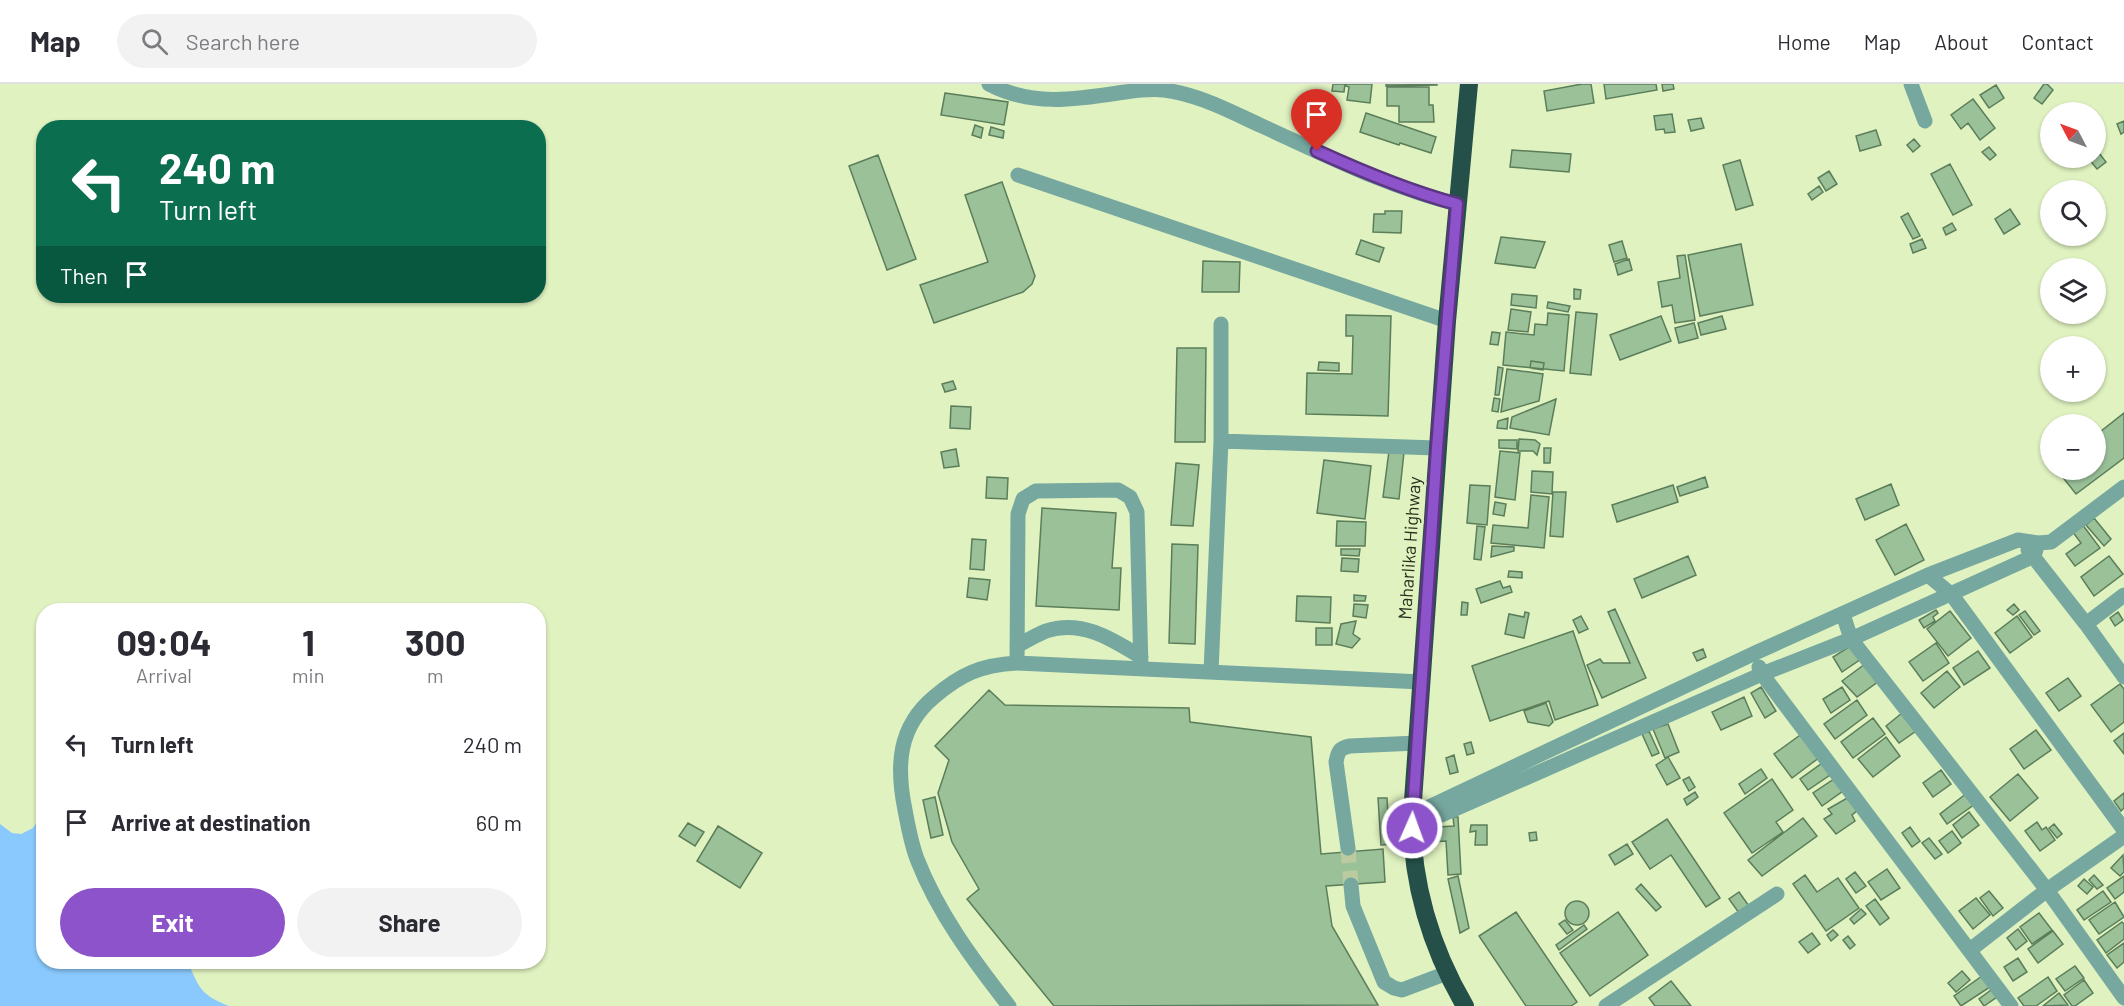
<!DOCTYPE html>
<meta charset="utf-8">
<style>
body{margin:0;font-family:Barlow,sans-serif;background:#f2f2f3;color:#2b2b33;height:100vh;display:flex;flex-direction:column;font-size:22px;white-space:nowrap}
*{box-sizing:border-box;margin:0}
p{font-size:20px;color:#7c7c81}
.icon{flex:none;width:33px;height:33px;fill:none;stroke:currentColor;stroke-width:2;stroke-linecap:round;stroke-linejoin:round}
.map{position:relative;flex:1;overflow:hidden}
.details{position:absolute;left:36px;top:519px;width:510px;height:366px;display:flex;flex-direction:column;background:#fff;border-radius:24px;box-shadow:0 2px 4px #0004}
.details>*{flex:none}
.hud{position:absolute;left:36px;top:36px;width:510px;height:183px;border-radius:24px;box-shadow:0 2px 4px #0004;background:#0b6e4f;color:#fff;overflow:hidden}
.needle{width:39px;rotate:311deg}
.controls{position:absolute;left:2040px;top:18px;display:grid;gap:12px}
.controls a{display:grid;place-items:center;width:66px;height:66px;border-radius:50%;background:#fff;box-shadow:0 2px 4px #0004;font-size:30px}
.pin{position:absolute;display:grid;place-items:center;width:51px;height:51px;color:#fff;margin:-62px -26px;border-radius:50% 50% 50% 0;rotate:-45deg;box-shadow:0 0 6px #0007}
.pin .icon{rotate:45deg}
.me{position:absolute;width:66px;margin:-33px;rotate:2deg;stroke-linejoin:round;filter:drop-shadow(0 0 4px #0008)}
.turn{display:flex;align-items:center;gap:21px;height:126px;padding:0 24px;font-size:27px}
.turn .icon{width:78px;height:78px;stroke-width:2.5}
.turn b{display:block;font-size:42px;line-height:51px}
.then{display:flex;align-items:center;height:57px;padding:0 24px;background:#0003;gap:12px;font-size:22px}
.eta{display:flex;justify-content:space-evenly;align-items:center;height:102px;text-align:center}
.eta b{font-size:36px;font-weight:700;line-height:42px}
.button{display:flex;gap:12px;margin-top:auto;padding:12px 24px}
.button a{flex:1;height:69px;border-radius:36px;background:#8d53ca;color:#fff;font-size:24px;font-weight:700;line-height:69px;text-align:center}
.button a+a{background:#f2f2f3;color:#2b2b33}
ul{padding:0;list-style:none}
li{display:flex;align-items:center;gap:18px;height:78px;padding:0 24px}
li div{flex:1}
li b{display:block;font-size:22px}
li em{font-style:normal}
header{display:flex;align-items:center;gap:36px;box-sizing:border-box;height:84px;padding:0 30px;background:#fff;border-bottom:2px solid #e1e1e2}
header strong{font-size:28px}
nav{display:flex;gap:33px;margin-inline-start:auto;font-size:21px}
.search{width:420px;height:54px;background:#f2f2f3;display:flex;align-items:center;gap:15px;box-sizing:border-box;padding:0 21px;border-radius:33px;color:#7c7c81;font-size:22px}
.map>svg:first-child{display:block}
.water{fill:#8ac9fd}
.building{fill:#9bc199;stroke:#5b7e5a;stroke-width:1.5}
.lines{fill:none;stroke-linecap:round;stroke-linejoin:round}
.minor-tunnel{stroke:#bbcb9f;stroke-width:15;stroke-dasharray:15 8;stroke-linecap:butt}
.minor{stroke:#76a8a0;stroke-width:15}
.highway{stroke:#25504a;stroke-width:18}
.route-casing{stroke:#5c3683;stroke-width:15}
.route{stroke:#8d53ca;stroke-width:10}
.labels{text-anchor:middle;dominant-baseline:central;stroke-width:4.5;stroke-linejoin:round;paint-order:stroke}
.street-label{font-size:18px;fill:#292f1c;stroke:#e0f2c0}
</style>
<header>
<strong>Map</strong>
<div class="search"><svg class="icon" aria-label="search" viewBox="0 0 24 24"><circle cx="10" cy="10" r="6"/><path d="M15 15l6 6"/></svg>Search here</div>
<nav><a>Home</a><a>Map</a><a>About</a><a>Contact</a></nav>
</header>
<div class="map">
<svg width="2124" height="922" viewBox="0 0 2124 922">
<rect width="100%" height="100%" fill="#e0f2c0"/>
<path class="water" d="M43,677L44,878H188C199,904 201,911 229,922H0V740L12,749L21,750L33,744L39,735L37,706Z"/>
<path class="building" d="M1333,0H1345L1344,8L1332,7Z
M1346,0H1372L1370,19L1347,16L1349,3L1346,2Z
M1386,0H1437V1L1386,2Z
M1582,0H1591L1594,19L1547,27L1544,7Z
M1604,0H1656L1657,6L1606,15Z
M1662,0H1673L1674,5L1663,7Z
M2044,0H2047L2053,6L2042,20L2034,14Z
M1996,1L2004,14L1989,24L1980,11Z
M1387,3H1429V21H1433L1434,38H1399V22H1387Z
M945,9L1008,18L1004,41L941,31Z
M1973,15L1995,44L1980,56L1968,39L1961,45L1951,31Z
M1366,29L1436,53L1431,69L1400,59L1399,61L1360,48Z
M1672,30L1675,48L1665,49L1664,45L1656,46L1654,32Z
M1701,34L1704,44L1691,47L1688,36Z
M2124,37V48L2121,50L2117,40Z
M975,41L983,44L981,54L972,51Z
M991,43L1004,47L1003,54L989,51Z
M1876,46L1881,61L1860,67L1856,52Z
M1914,55L1920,62L1913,68L1907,61Z
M1989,63L1996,71L1990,76L1982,68Z
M2096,65L2106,78L2097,85L2088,74H2096Z
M1512,66L1571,70L1569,88L1510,83Z
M878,71L916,175L887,186L849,82Z
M1740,76L1753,121L1736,126L1723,81Z
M1950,80L1972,121L1953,131L1931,90Z
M1829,87L1837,100L1826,107L1818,94Z
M1002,98L1035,192L1032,200L1023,208L934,239L920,201L988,178L965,111Z
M1819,102L1823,108L1812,116L1808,110Z
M2010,125L2020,140L2004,150L1995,135Z
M1385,127H1402L1401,149L1373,148L1374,130H1385Z
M1908,129L1920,152L1913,155L1901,133Z
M1952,139L1956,146L1946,151L1943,144Z
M1501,153L1545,158L1535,184L1495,179Z
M1922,155L1926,164L1913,169L1910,160Z
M1361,156L1384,164L1379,178L1356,170Z
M1622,157L1627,174L1614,178L1609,161Z
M1741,160L1753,221L1700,232L1688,171Z
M1685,171L1695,236L1675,239L1672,221L1662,223L1658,198L1680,194L1677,172Z
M1629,175L1632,186L1618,191L1615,180Z
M1203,177L1240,178L1239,208H1202Z
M1574,205L1581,206L1580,215H1574Z
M1512,210L1537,212L1536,224L1511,221Z
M1548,218L1570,222L1568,228L1547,224Z
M1511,225L1531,228L1528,248L1508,246Z
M1576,228L1597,230L1591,291L1570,289Z
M1548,229L1569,231L1564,287L1503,281L1506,248L1534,251L1535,240L1547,241Z
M1346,231L1391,232L1388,332L1306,330L1307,289L1352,290L1353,252H1346Z
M1661,232L1671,257L1620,276L1610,251Z
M1722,232L1726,245L1701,251L1698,239Z
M1694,239L1698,254L1679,259L1675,244Z
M1492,248L1500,249L1498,261L1490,260Z
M1177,264H1206L1205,358H1175Z
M1531,277L1544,279L1543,286L1530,284Z
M1319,278L1339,279V287L1318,286Z
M1498,283L1503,284L1499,311H1495Z
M1507,285L1543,290L1539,317L1501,328Z
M953,297L956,305L945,308L942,300Z
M1494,314L1500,315L1498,328L1492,327Z
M1556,315L1549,351L1510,344L1512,333Z
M951,322L971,323L970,345L950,344Z
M2124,329V374L2076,410L2057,386H2096V351Z
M1508,334L1507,345L1497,344L1498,337Z
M1519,355L1535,356L1540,360L1537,371L1533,367H1518Z
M1499,356H1517V365L1499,364Z
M1544,364H1551L1550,379H1544Z
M956,365L959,382L944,384L941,368Z
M1389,367L1404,368L1399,415L1383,413Z
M1500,367L1520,369L1515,416L1495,413Z
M1324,376L1371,382L1365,435L1317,429Z
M1176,379L1199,381L1193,442L1171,441Z
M1532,387L1553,388L1552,410L1531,408Z
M987,393L1008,394L1007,415L986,414Z
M1705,393L1708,403L1680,412L1677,403Z
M1891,400L1899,421L1865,436L1856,415Z
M1470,401L1490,402L1487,441L1467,439Z
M1673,401L1678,418L1617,438L1612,421Z
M1553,408H1566L1563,453L1550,452Z
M1531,411L1549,413L1544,464L1491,459L1493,441L1528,444Z
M1495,418L1506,420L1504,432L1493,430Z
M1042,424L1116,429L1112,484H1121L1119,526L1036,522Z
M2094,434L2111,455L2104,462L2086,441Z
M1337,437L1366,438L1365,462H1336Z
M1906,440L1924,476L1895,491L1876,456Z
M2082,440L2100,464L2075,482L2066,470L2081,459L2072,447Z
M1477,442L1485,443L1481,476L1474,475Z
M972,455L986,456L984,486L970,485Z
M1172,460L1198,461L1195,560L1169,559Z
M1492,462L1514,463V467L1491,473Z
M1341,465H1360L1359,472L1341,471Z
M1688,472L1696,491L1642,514L1634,495Z
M2109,472L2123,490L2094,512L2081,493Z
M1342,474L1359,475L1358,488L1341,487Z
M1509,487L1522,488V494L1508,493Z
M969,494L990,496L987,516L967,513Z
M1500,497L1503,504L1510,502L1512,508L1481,519L1476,505Z
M1354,511L1366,512L1365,517H1354Z
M1297,512L1331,513L1330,539L1296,537Z
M1462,518L1468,519L1467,531H1461Z
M1354,520L1368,521L1366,534L1353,532Z
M2014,520L2019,526L2013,531L2007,526Z
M1615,525L1646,594L1602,614L1587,581L1600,575L1603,579H1630L1608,528Z
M1936,526L1938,529L1933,533L1935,537L1924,544L1919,536Z
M1950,527L1971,554L1948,572L1927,545Z
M2025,527L2040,547L2034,551L2019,531Z
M1525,528L1529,529L1524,554L1505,550L1509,530L1524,533Z
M2118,528L2123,536L2115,542L2110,534Z
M1581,532L1588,545L1579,549L1573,536Z
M2017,532L2032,553L2010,569L1995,549Z
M1356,537L1353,550L1360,555L1352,564L1336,560L1341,540Z
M1316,544H1332V561H1316Z
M1573,547L1598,621L1555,636L1549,617L1490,637L1472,582Z
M1936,559L1949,579L1923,597L1909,578Z
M1852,561L1861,575L1842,588L1833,573Z
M1703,565L1706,573L1697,577L1693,569Z
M1978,567L1990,584L1964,601L1953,584Z
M1865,580L1879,597L1857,613L1842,597Z
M1947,587L1960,603L1934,624L1921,609Z
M2068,594L2081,612L2059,627L2046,609Z
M2120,600L2124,605V638L2111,648L2091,621Z
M1761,603L1776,627L1765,634L1751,609Z
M1842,603L1850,616L1831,629L1823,615Z
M989,606L1005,621L1189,624L1190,638L1311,653L1321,770L1383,765L1385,798L1326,802L1332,842L1378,921L1054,922L967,815L979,805L952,758L938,709L949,676L935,662Z
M1744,613L1752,632L1721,646L1712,628Z
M1857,616L1867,631L1835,655L1824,640Z
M1546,619L1553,638L1549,642L1528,638L1524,627Z
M1902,629L1916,647L1899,659L1886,642Z
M1873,634L1885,650L1853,674L1841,658Z
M1668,640L1679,668L1665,674L1653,645Z
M2036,646L2051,666L2024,685L2010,665Z
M1649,647L1659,669L1652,672L1642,650Z
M1803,649L1820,673L1792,694L1774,670Z
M2124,649V670L2114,657Z
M1886,653L1900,672L1873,693L1858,675Z
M1471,658L1474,669L1467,671L1464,660Z
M1454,671L1458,688L1450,690L1446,674Z
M1668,673L1680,694L1667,701L1656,681Z
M1825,677L1833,689L1808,706L1800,695Z
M1761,685L1767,694L1745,710L1739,700Z
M1941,686L1951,700L1933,713L1923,699Z
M2018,690L2038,714L2010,737L1990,713Z
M1689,693L1695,703L1689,707L1683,696Z
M1772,695L1793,726L1776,738L1783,748L1752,769L1724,729Z
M1834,695L1843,707L1822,722L1813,709Z
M1695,708L1698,713L1687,721L1684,715Z
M1967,709L1975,720L1947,740L1940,730Z
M2124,709V724L2121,727L2114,717Z
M935,713L943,751L931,754L923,716Z
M1849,713L1858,726L1852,731L1855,737L1836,750L1824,735L1832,730L1828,725Z
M1378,714H1387L1389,746L1454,742L1453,733H1458L1461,790L1448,791L1446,757L1381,761Z
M1969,728L1979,741L1962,754L1953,741Z
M1803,734L1817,752L1762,792L1748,776Z
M1667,735L1720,814L1706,823L1671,771L1650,785L1632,758Z
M2037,738L2042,746L2046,743L2055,756L2040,767L2025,747Z
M688,739L704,748L695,762L679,752Z
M2054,740L2062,750L2057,754L2049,744Z
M1471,741H1487V761H1475L1476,747L1470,748Z
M718,742L762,769L740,804L697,777Z
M1910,743L1920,757L1912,763L1902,749Z
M1952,747L1961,759L1948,769L1939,757Z
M1536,748L1537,756L1530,757L1529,749Z
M1929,754L1942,770L1935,775L1922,759Z
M1627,760L1633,770L1615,781L1609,771Z
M2123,771L2124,788L2120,792L2111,784Z
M1887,785L1900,804L1881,816L1868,798Z
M1855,788L1866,802L1856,809L1846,795Z
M1805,791L1817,808L1838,794L1859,824L1826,847L1793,800Z
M2094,791L2103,801L2097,805L2089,796Z
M1458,792L1469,844L1460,849L1448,795Z
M2124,792V808L2115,815L2107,804Z
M2084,795L2093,803L2087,810L2078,802Z
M1641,800L1661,823L1656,827L1636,805Z
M1989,807L2003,824L1993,832L1980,814Z
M2103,807L2111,818L2084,836L2077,826Z
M1739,808L1749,822L1739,829L1729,815Z
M1976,814L1990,831L1973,845L1959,827Z
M1875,815L1889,834L1880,841L1866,822Z
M1565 829a12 12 0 1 1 24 0a12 12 0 1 1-24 0Z
M2115,818L2124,833L2099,850L2089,836Z
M1861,825L1866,830L1854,840L1850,835Z
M1516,828L1577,918L1571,922H1526L1479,852Z
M1618,828L1648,871L1590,912L1560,869Z
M2039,829L2052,846L2032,860L2020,843Z
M1565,836L1573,846L1567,850L1559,840Z
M2122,838L2124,840V855L2106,869L2097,856Z
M1584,841L1587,845L1559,866L1556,861Z
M2018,845L2027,857L2016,866L2007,854Z
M1833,846L1838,851L1831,857L1827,851Z
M2053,847L2063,860L2038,879L2028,865Z
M1812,849L1820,860L1808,869L1799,858Z
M1848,852L1855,861L1850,865L1843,856Z
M2124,859V878L2117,884L2107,871Z
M2018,874L2027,888L2013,897L2004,883Z
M2075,882L2084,894L2065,907L2056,895Z
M1962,887L1970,896L1956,908L1948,899Z
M1982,892L1990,903L1961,922L1954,912Z
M2048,893L2057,907L2036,922H2024L2018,914Z
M2084,896L2093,909L2075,922H2072L2064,911Z
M1671,897L1691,922H1655L1649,914Z
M1991,906L1997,913L1984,922L1979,915Z
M2059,909L2068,921L2043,922Z"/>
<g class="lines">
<path class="minor-tunnel" d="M1348,764L1351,801"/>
<path class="minor" d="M989,0C1031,22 1073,16 1118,9C1133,7 1148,4 1164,6C1198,10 1231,28 1262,42C1326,71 1388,103 1457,120
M1911,0L1925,37
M1018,91L1447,237
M1221,357L1437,364
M2028,466L2086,540L2124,593
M1928,491L1952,511L2124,746
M1843,530L1851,555L2047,806L2124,914
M2086,540L2124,511
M1017,562C1026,557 1036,551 1046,547C1081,535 1112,555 1141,573
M1017,579L1018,430L1023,415L1036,407L1118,406L1130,413L1137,428L1141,585
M1759,583L1762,590L2011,922
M1211,588L1221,357V240
M1412,731L1755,569L1928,491L2018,456L2038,459L2051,458L2124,403
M1412,744L1762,590L1851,555L2034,472L2038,459
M1348,764L1336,678C1338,668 1339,664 1350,662L1417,659
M1351,801L1353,822L1384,898L1394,904L1402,906L1447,889
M1970,866L2047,806L2124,752
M1009,922C973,876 938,829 917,775C911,759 908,742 905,726C896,682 898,643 934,613C961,590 981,581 1017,579L1422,598
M1606,922L1777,810"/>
<path class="highway" d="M1465,922C1431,864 1411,798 1412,731L1447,237L1469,0"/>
</g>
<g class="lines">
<g class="route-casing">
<path id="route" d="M1317,67C1363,88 1408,107 1457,120L1437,364L1412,744"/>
</g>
<use href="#route" class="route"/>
</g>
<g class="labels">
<g class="street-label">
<text transform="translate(1409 464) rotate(-86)">Maharlika Highway</text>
</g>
</g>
</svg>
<div class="controls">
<a><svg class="needle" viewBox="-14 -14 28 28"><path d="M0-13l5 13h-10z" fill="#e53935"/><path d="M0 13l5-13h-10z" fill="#7c7c81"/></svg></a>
<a><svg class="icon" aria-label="search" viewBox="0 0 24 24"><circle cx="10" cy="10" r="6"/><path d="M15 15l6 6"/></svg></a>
<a><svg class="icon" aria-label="layers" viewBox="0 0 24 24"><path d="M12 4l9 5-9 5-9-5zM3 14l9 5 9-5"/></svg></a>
<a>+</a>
<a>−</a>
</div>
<div class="pin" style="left:1317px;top:67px;background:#d93025"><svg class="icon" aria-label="arrive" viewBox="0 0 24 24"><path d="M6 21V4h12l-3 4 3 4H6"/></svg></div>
<svg class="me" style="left:1412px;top:744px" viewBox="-20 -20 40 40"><circle r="17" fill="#8d53ca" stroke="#fff" stroke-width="3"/><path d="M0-11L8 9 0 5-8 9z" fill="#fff"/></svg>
<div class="hud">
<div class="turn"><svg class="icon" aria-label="left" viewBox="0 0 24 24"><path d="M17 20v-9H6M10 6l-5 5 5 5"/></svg><div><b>240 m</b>Turn left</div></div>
<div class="then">Then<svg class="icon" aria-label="arrive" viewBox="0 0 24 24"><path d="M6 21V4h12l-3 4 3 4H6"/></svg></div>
</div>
<section class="details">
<div class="eta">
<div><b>09:04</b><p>Arrival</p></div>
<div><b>1</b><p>min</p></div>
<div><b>300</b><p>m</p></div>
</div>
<ul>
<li><svg class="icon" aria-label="left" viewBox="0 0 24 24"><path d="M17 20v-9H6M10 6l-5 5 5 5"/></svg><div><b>Turn left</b></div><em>240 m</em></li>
<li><svg class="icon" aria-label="arrive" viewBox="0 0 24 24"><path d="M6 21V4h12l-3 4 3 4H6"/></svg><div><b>Arrive at destination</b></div><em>60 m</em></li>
</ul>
<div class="button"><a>Exit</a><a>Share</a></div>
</section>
</div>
